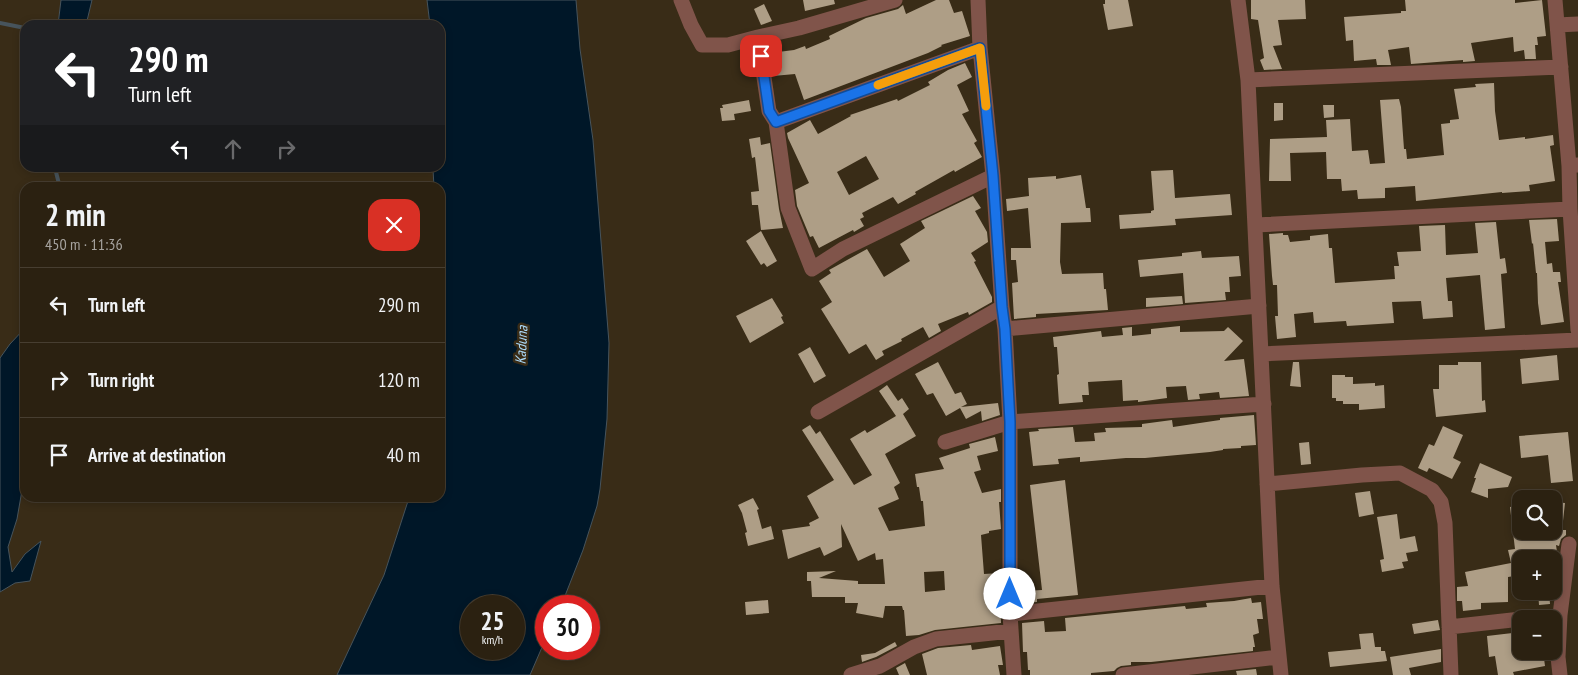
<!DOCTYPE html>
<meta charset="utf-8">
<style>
body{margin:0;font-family:"PT Sans Narrow",sans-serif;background:#33291a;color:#f1f3f6;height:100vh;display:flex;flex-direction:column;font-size:19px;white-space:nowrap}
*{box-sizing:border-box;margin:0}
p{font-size:16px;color:#a6a39f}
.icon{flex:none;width:28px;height:28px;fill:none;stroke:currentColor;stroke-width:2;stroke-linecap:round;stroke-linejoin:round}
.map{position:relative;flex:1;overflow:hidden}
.sheet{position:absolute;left:20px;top:182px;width:425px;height:320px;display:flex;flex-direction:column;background:#2b2111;border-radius:15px;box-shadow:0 2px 8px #0003,0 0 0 1px #473e31}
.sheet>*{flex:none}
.top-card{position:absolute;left:20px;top:20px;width:425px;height:152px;border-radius:15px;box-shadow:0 2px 8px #0003,0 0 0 1px #473e31;background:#202124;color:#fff;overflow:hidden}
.fabs{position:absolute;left:1512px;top:490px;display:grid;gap:10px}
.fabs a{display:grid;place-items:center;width:50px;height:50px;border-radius:10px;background:#2b2111;box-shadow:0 2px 8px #0003,0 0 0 1px #473e31;font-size:25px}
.speed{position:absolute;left:460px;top:595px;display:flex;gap:10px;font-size:25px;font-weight:700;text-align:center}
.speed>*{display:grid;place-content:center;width:65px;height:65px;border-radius:50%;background:#2b2111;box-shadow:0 2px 8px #0003,0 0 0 1px #473e31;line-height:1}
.speed small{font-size:12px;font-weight:400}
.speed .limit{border:8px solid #d22;background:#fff;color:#111}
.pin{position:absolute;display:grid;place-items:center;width:42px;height:42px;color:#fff;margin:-21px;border-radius:10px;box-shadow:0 2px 8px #0006}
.me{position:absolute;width:55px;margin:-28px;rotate:0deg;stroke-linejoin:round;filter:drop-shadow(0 0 4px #0008)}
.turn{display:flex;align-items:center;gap:18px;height:105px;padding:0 25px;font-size:22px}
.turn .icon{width:65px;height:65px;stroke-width:2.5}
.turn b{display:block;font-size:35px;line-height:42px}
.lanes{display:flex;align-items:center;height:48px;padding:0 25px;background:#0003;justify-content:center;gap:25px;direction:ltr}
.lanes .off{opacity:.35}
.round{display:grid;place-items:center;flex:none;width:52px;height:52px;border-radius:15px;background:#33291a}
.overview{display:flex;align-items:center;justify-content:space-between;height:85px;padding:0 25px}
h1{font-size:30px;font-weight:700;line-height:38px}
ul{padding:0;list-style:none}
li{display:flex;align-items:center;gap:15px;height:75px;padding:0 25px;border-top:1px solid #473e31}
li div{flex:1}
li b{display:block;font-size:19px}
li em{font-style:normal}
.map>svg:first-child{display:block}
.water{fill:#001728;stroke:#47545c;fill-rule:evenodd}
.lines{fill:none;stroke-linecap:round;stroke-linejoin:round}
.stream{stroke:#47545c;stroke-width:4}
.building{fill:#ae9e86;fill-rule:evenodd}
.street{stroke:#80544a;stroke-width:15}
.route-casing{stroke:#114b97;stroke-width:12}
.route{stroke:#1a73e8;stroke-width:9}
.slow{stroke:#f59e0b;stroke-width:9}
.labels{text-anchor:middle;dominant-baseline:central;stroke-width:5;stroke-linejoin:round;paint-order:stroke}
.water-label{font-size:15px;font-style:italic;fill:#abd9f8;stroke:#392c17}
</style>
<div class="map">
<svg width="1578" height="675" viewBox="0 0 1578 675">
<rect width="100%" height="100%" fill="#392c17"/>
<path class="water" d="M61,0H92L86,25H58Z
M427,0H576L580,49L593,140L609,343L607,419L600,489L597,506L583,550L561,606H546V638L530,675H337L384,575L409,498H440V188L434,187L433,169L434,168H440V25H430ZM471,606H514V649H471Z
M25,328V473L17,519L8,547L12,572L25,554L41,541L30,581L15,583L0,592V358L10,344Z"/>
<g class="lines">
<path class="stream" d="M0,23L25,28
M55,168L60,188"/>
</g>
<path class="building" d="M803,0H834L835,4L805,11Z
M936,0H949L954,13L962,11L970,36L941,45L942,46L928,53L804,100L795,74L773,76L770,53L794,50L805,46L806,49L830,39L829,36L866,18L898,9L903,5L906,14Z
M1105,0H1128L1133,26L1108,30L1103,4H1105Z
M1251,0H1305L1306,19L1278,20L1282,45L1273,46L1282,69L1264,70L1260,60L1264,58L1258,20L1251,19Z
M1405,0H1515V3L1542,0L1546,36L1537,37L1538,45H1535L1536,59H1525L1524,50L1514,52L1513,37L1471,43L1475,61L1463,62V60L1411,64L1409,47L1388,50L1391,65H1377L1376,59L1354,61L1353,40L1346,41L1344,17L1401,13V11H1406Z
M764,4L772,21L761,25L754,9Z
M965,63L972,77L957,85L969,111L962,114L977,141L974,143L982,157L955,172L954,170L915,192L916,194L898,204L893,197L862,213L864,217L860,219L864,226L854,232L853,230L819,248L813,236L810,237L797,206L795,190L809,183L788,138L787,133L810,120L818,134L851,116L850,115L897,99L898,101L930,85L928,82L948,70ZM866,156L879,179L849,195L837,172Z
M1494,83L1495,111L1499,140L1525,137V139L1553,135L1554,145L1550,146L1555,181L1529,185L1530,191L1502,193V192L1416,201L1415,186L1385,188V198L1358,199L1357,190L1342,191L1341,179H1327L1326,152L1290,153L1291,181H1269L1270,139L1327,137L1326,120L1350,119L1352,151L1368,150L1370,164L1385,163L1380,100L1399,99L1401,107L1404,149H1406L1407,159L1444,155L1441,124L1450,123V120L1459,119L1454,89L1476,87L1475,84Z
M749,100L751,111L734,114L735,120L722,121L720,108H723L722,105Z
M1274,103H1283V120L1274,121Z
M1323,105H1334V117L1324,118Z
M760,137L761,145L770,143L779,209L783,228L761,230L758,205H752L751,192L759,191L755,157L752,158L749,139Z
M1173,170L1175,198L1230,194L1232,215L1175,219L1176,225L1120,229L1119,215L1151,213V211L1154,210L1151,171Z
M1081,175L1086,208H1090L1091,222L1061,223L1060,262L1062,274L1103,273L1104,289H1106L1108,310L1036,314V317L1014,319L1012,283L1018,282L1016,260H1011V248H1031L1028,208L1007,211L1006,199L1029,196L1028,178L1056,176V179Z
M973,196L981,208L975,211L987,232L988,242L971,253L976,261L974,262L992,297V302L969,315L968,312L938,324L941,331L929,338L923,327L901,339L902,341L882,351L884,355L876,360L866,344L849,354L821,309L832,302L819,281L831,273L829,270L867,249L884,277L910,261L900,244L925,228L921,221Z
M1557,219L1559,241L1545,242L1547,264L1552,263L1553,272H1560L1561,282H1558L1564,322L1541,325L1538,303L1537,273H1536L1533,243L1532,244L1529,220Z
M1496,222L1500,259L1505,258L1507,273L1501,274L1505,328L1485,330L1480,275L1446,278L1448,301H1452L1453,317L1423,319L1421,301L1392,302L1394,323L1347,326L1346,321L1314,323L1313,312L1294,314L1296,337L1277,339L1275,316H1278L1277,285H1273L1272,276L1269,234L1283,233V235H1288L1290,242L1310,240V236L1328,234L1329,248H1332L1335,283L1395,279L1394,266H1399L1397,252L1421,251L1419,226L1445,225L1446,255L1478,253L1475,223Z
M761,231L777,261L767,267L764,263L761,265L746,241Z
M1201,251L1202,258L1239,256L1241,276L1229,277L1230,292H1225L1226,300L1185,303L1183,273L1140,277L1138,260L1182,256V253Z
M1182,296L1183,304L1146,307V298Z
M772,298L783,316L781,317L784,323L750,343L736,316Z
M1180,326V332L1224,331L1228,327L1243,341L1224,361L1244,359L1249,396L1220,398L1219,392L1199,394L1200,399L1188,400L1186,386L1166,387L1167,398L1138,402V400L1123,401L1122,380L1088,382L1089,395H1082L1083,402L1059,404L1057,375L1059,374L1057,347H1054L1053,337L1101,331L1102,337L1123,335L1122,328L1132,327V336L1151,334V329Z
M810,347L826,376L814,383L798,354Z
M1557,355L1559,380L1522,384L1520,359Z
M938,362L955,394L961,392L967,404L961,407L998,403L1000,415L982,421L981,411L966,419L960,408L946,416L933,393L927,395L915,374Z
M1293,362H1299L1301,387L1290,386Z
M1458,362H1481L1482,401L1485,400L1486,412L1436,417L1433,389H1439V365H1458Z
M1332,375H1345V377H1353V384L1375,383V386L1384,385L1385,408L1359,410V404H1343V401H1336V398H1332Z
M887,385L898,401L902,398L909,409L903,414L916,436L885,454L900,483L894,487L899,499L878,508L889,531L925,526L923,501H921L919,487H917L915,474L944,469L939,458L970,448L969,444L995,437L998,451L977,456L981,470L974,472L982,493L1001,489V502H999L1001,529L989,531V533L981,535L984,574L1000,573L1001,623L935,630L919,635L906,636L904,610H903L902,606H885L883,618L856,613L858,603H845V597H812L811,581H807V572L836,571L819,578L858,581V584H885L883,559L876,560L875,553L858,561L841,524L842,547L824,556L820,547L788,559L782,530L810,526L809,523L819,518L807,496L834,480L802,430L810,425L816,434L820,431L854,485L872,475L850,439L865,430L867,433L896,416L879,391ZM944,571L945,590L925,592L924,572Z
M1254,415L1256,445L1241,446V448L1223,449V450L1210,452L1145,458H1126L1080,462V457L1058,459L1059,464L1033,466L1029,432L1039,431L1038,429L1073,427L1075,442L1095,441L1094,433L1106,432L1105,428L1142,427V424L1172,420L1173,427L1220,420V418Z
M1443,426L1463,435L1453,458L1461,462L1452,479L1429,468L1427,472L1418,468L1429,444L1434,446Z
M1568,432L1573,481L1551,483L1548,455L1521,458L1519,436Z
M1309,442L1311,464L1301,465L1299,443Z
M1480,463L1512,477L1508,487L1488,489V498L1471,492L1476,478H1474Z
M1065,480L1078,595L1037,599V602L1026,603L1025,591L1042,590L1030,485Z
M1370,491L1374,514L1359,517L1355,493Z
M753,498L759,509L757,510L762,529L771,526L774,539L748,546L745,533L747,532L742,513L738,505Z
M1554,502L1565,503L1562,530H1566V535L1561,539L1559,546L1556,545L1557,552H1554L1556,559H1521V575L1508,577V602L1481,603V609L1463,611L1462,601H1457V587L1468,586L1465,572L1511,563L1508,550L1515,549L1510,507L1521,505V531H1553L1554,533Z
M1397,514L1400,539L1415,536L1418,551L1406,553L1408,561L1402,562L1404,568L1382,572L1380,560L1384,559L1377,517Z
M1538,591H1549L1550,604L1539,605Z
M1251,598L1252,603L1261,602L1263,619H1257L1259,633L1253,635L1255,647H1253V651L1151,662H1131V665L1121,666L1117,668L1114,671L1091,673V675H1030V670H1028L1027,652H1023L1022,623L1044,621L1045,632L1066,631L1065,618L1185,606L1186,609L1207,607L1206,603L1234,601Z
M768,600L769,613L746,615L745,602Z
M1438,620L1440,630L1414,634L1412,624Z
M1521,632V651H1543L1545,666L1513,672L1514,675H1498L1495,656L1489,657L1487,636Z
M1373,633L1375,647H1381V651H1385L1387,661L1330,667L1328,652L1361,649L1359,634Z
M895,642L897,646L876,657L862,662L861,655L875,653Z
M971,645L972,650L1000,646L1003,665H998L1000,675H927L922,654L938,648Z
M1441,649V662L1409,668L1411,675H1393L1390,657Z
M905,663L910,675H899L896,668Z
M1256,669L1257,675H1237L1236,671Z"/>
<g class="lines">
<path class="street" d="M681,0L691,25L702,45H728L758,37
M978,0L980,48L993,176L1002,307L1005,329L1010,422V614L1014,675
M1238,0L1248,80L1272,586L1281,675
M1555,0L1569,166L1578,165
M1557,25L1578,24
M980,48L776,122L788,208L812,269L843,249L993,176
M1248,80L1561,67
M776,122L769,111L758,37L799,28L895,0
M1570,209L1578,330
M1255,225L1570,209L1569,166
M1005,329L1259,306
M1261,354L1578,340
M818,412L1002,307
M945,442L1010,422L1264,404
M1267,484L1362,475L1400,473L1432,490L1441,502L1445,523L1451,675
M1010,614L1272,586
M1560,615L1569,544
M1527,619L1560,615L1558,657L1560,675
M1449,627L1521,619
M851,675L880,666L914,647L936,639L1011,631
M1123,675L1279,657"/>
</g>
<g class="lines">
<g class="route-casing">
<path id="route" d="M761,56L769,111L776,122L980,48L993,176L1002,307L1005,329L1010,422V594"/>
</g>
<use href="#route" class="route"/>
<path class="slow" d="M878,85L980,48L986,106"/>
</g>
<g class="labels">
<g class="water-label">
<text transform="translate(521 345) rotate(-87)">Kaduna</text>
</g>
</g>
</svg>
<div class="fabs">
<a><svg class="icon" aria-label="search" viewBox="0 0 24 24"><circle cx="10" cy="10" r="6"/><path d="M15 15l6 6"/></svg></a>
<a>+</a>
<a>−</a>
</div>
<div class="speed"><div>25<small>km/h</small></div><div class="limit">30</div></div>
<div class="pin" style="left:761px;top:56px;background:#d93025"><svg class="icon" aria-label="arrive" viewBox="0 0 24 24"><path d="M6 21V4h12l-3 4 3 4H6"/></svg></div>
<svg class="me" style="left:1010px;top:594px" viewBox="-20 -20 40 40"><circle r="19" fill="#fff"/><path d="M0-13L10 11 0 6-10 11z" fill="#1a73e8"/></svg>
<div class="top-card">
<div class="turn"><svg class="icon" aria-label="left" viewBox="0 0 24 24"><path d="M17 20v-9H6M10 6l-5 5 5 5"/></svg><div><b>290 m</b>Turn left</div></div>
<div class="lanes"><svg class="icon" aria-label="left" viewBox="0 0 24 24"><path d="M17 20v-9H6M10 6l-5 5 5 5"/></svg><svg class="icon off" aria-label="ahead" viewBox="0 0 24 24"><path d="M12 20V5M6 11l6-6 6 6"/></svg><svg class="icon off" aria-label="right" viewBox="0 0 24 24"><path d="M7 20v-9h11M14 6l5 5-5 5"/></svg></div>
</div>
<section class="sheet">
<div class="overview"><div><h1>2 min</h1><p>450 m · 11:36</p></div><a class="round" style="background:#d93025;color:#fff"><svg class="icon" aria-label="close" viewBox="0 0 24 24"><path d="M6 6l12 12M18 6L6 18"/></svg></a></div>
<ul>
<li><svg class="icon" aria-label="left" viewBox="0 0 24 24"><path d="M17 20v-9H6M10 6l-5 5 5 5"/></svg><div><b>Turn left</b></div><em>290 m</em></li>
<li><svg class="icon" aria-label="right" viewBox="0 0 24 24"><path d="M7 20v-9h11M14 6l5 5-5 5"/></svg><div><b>Turn right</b></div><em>120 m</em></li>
<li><svg class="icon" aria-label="arrive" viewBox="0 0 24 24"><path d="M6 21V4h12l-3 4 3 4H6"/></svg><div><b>Arrive at destination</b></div><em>40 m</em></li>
</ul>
</section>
</div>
